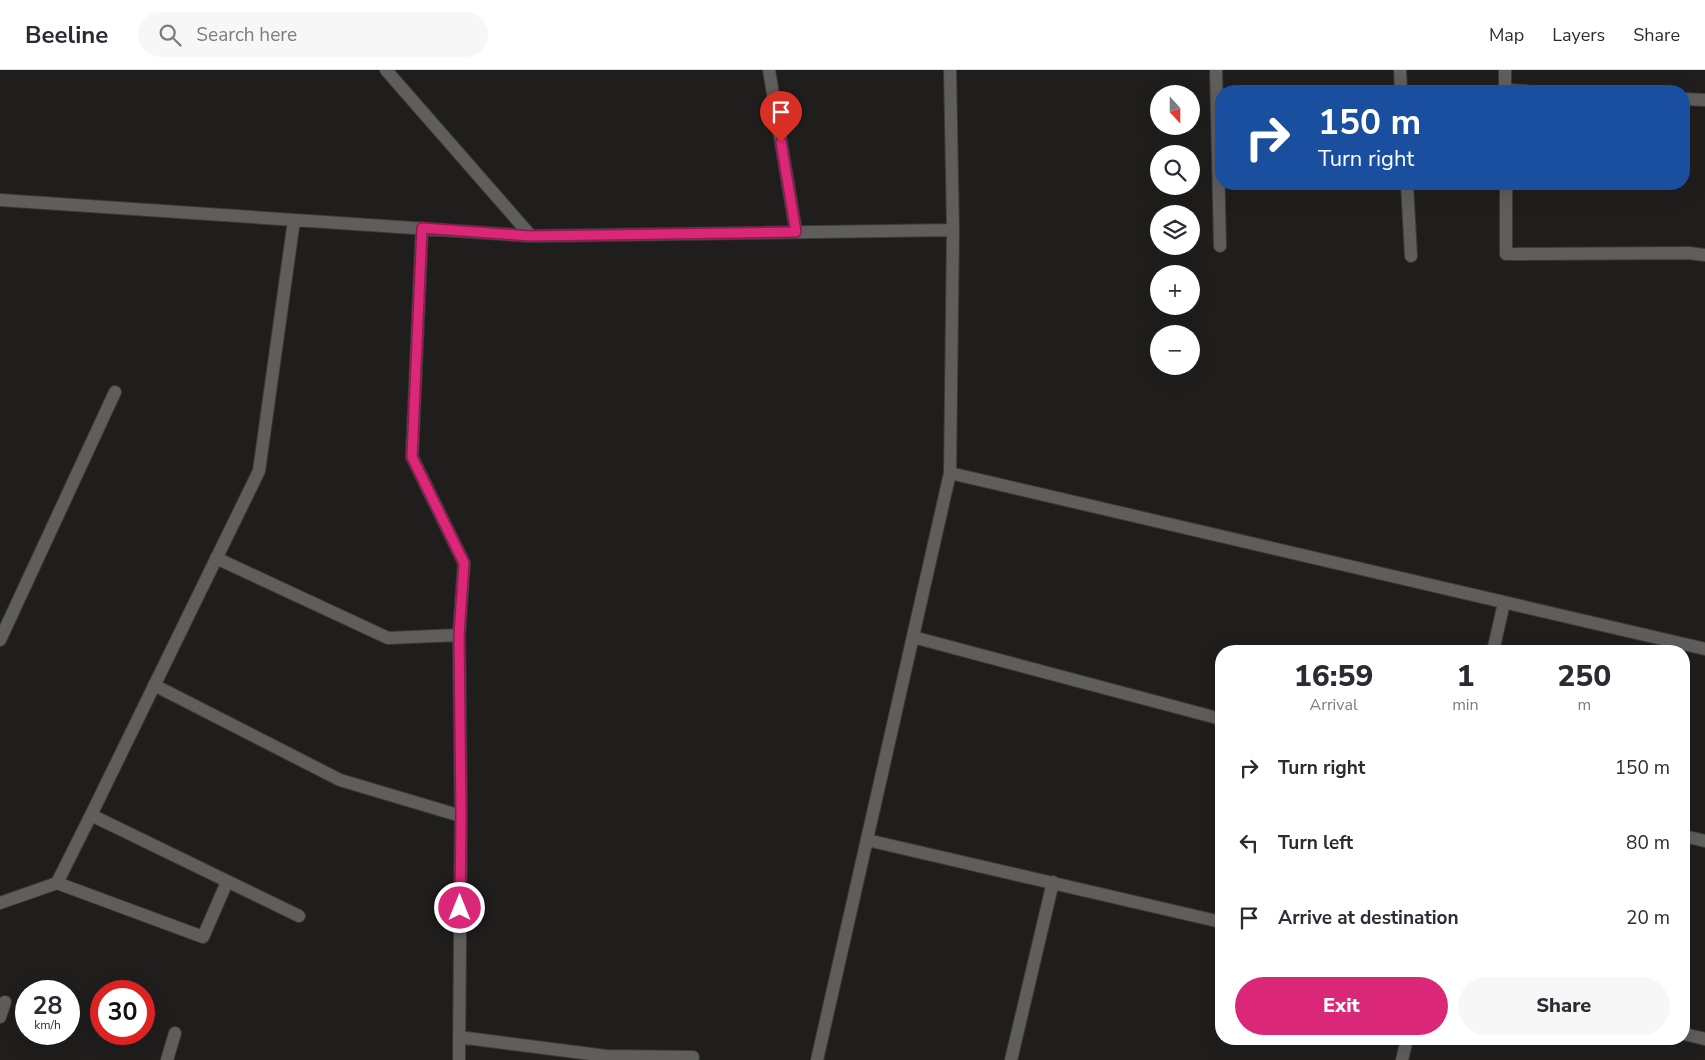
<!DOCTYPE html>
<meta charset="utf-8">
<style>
body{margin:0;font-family:"Nunito Sans",sans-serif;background:#f7f7f7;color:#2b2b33;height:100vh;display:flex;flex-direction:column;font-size:19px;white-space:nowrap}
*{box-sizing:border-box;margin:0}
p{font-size:16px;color:#7c7c81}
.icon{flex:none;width:28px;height:28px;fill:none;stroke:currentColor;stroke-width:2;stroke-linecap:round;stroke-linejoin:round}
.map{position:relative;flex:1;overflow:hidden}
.panel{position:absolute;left:1215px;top:575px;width:475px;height:400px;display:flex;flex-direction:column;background:#fff;border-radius:20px;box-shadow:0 5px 20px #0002}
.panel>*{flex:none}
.hud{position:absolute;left:1215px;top:15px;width:475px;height:105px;border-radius:20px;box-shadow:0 5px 20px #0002;background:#1a4fa0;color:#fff;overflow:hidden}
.needle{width:32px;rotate:159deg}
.controls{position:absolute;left:1150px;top:15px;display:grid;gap:10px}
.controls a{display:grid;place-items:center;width:50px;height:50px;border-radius:50%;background:#fff;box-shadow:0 5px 20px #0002;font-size:25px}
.speed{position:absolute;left:15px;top:910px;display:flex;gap:10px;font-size:25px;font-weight:700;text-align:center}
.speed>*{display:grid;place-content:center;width:65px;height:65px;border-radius:50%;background:#fff;box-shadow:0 5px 20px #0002;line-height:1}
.speed small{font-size:12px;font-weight:400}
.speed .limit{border:8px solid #d22;background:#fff;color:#111}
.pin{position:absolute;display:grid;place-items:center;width:42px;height:42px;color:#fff;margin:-51px -21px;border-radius:50% 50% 50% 0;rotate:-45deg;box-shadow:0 0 5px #0007}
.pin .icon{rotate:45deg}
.me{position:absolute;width:55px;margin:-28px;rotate:0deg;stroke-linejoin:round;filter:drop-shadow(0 0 4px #0008)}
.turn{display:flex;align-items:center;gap:18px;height:105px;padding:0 20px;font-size:22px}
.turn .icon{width:65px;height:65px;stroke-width:2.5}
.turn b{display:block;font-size:35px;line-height:42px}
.eta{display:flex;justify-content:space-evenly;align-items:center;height:85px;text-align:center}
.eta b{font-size:30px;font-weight:800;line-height:35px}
.button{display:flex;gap:10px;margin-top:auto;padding:10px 20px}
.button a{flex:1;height:58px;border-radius:30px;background:#db2777;color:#fff;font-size:20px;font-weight:800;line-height:58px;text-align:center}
.button a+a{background:#f7f7f7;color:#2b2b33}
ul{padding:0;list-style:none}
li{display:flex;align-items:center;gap:15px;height:75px;padding:0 20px}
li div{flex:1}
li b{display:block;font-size:19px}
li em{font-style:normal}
header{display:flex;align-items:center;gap:30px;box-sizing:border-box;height:70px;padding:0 25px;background:#fff;border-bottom:1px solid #e1e1e2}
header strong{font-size:24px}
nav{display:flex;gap:28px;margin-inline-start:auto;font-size:18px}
.search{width:350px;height:45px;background:#f7f7f7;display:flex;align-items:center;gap:12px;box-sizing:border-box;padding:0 18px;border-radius:28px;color:#7c7c81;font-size:19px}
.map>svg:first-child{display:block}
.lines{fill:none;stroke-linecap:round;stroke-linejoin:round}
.minor-casing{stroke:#3b3a39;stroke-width:14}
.minor{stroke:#5f5e5c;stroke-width:12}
.route-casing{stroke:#8e194d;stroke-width:12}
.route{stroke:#db2777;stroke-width:9}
</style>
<header>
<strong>Beeline</strong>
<div class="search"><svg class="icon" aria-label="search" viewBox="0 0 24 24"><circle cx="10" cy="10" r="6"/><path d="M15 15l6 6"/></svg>Search here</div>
<nav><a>Map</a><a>Layers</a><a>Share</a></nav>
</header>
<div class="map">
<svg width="1705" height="990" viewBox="0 0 1705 990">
<rect width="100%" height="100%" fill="#1f1e1c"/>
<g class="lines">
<g class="minor-casing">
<path id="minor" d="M386,0L531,166
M769,0L796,162H792
M1216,0L1220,176
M1400,0L1401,21
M1505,0V21
M1505,20L1527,21
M1684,29L1705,30
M1407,114L1411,186
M1506,114V184L1689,183L1705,185
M0,130L531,166L953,160
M294,150L259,401L91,745L299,846
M422,158L412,387L464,493L459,565L461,746L459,990
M950,403L1705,579
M216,488L388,568L459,565
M913,567L1221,649
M0,570L115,322
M1493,581L1504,533
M154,615L340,710L461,746
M1684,766L1705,771
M867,770L1221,852
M57,813L91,745
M0,833L57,813L203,867L227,812
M0,947L5,932
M1684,964L1705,969
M459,967L606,986L693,987
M167,990L175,963
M817,990L950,403L953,160L950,0
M1011,990L1053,812
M1402,990L1407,969"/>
</g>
<use href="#minor" class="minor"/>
</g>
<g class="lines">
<g class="route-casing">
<path id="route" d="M460,838L461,746L459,565L464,493L412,387L422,158L531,166L796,162L781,72"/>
</g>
<use href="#route" class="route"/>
</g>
</svg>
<div class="controls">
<a><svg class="needle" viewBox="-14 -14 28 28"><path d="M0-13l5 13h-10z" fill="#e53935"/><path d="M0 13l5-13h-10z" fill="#7c7c81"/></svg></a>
<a><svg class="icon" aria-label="search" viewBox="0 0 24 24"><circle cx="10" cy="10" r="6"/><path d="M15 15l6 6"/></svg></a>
<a><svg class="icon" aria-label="layers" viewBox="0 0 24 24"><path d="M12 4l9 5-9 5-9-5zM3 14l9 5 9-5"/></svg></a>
<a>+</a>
<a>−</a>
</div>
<div class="speed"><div>28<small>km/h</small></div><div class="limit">30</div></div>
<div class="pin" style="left:781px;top:72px;background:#d93025"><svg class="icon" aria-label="arrive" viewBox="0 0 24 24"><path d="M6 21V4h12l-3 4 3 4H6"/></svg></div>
<svg class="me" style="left:460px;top:838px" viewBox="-20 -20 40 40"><circle r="17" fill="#db2777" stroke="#fff" stroke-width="3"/><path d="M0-11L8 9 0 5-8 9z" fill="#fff"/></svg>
<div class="hud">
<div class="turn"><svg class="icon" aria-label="right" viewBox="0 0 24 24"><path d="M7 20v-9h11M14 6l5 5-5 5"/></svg><div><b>150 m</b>Turn right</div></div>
</div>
<section class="panel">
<div class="eta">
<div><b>16:59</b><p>Arrival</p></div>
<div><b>1</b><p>min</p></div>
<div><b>250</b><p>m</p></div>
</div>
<ul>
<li><svg class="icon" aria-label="right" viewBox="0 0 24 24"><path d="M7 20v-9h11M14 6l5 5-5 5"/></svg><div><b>Turn right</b></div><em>150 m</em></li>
<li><svg class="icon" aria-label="left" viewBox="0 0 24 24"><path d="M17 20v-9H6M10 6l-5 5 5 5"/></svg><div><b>Turn left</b></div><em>80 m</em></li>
<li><svg class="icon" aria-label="arrive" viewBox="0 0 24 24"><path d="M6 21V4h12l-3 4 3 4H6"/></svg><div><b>Arrive at destination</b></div><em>20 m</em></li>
</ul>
<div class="button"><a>Exit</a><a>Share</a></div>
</section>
</div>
